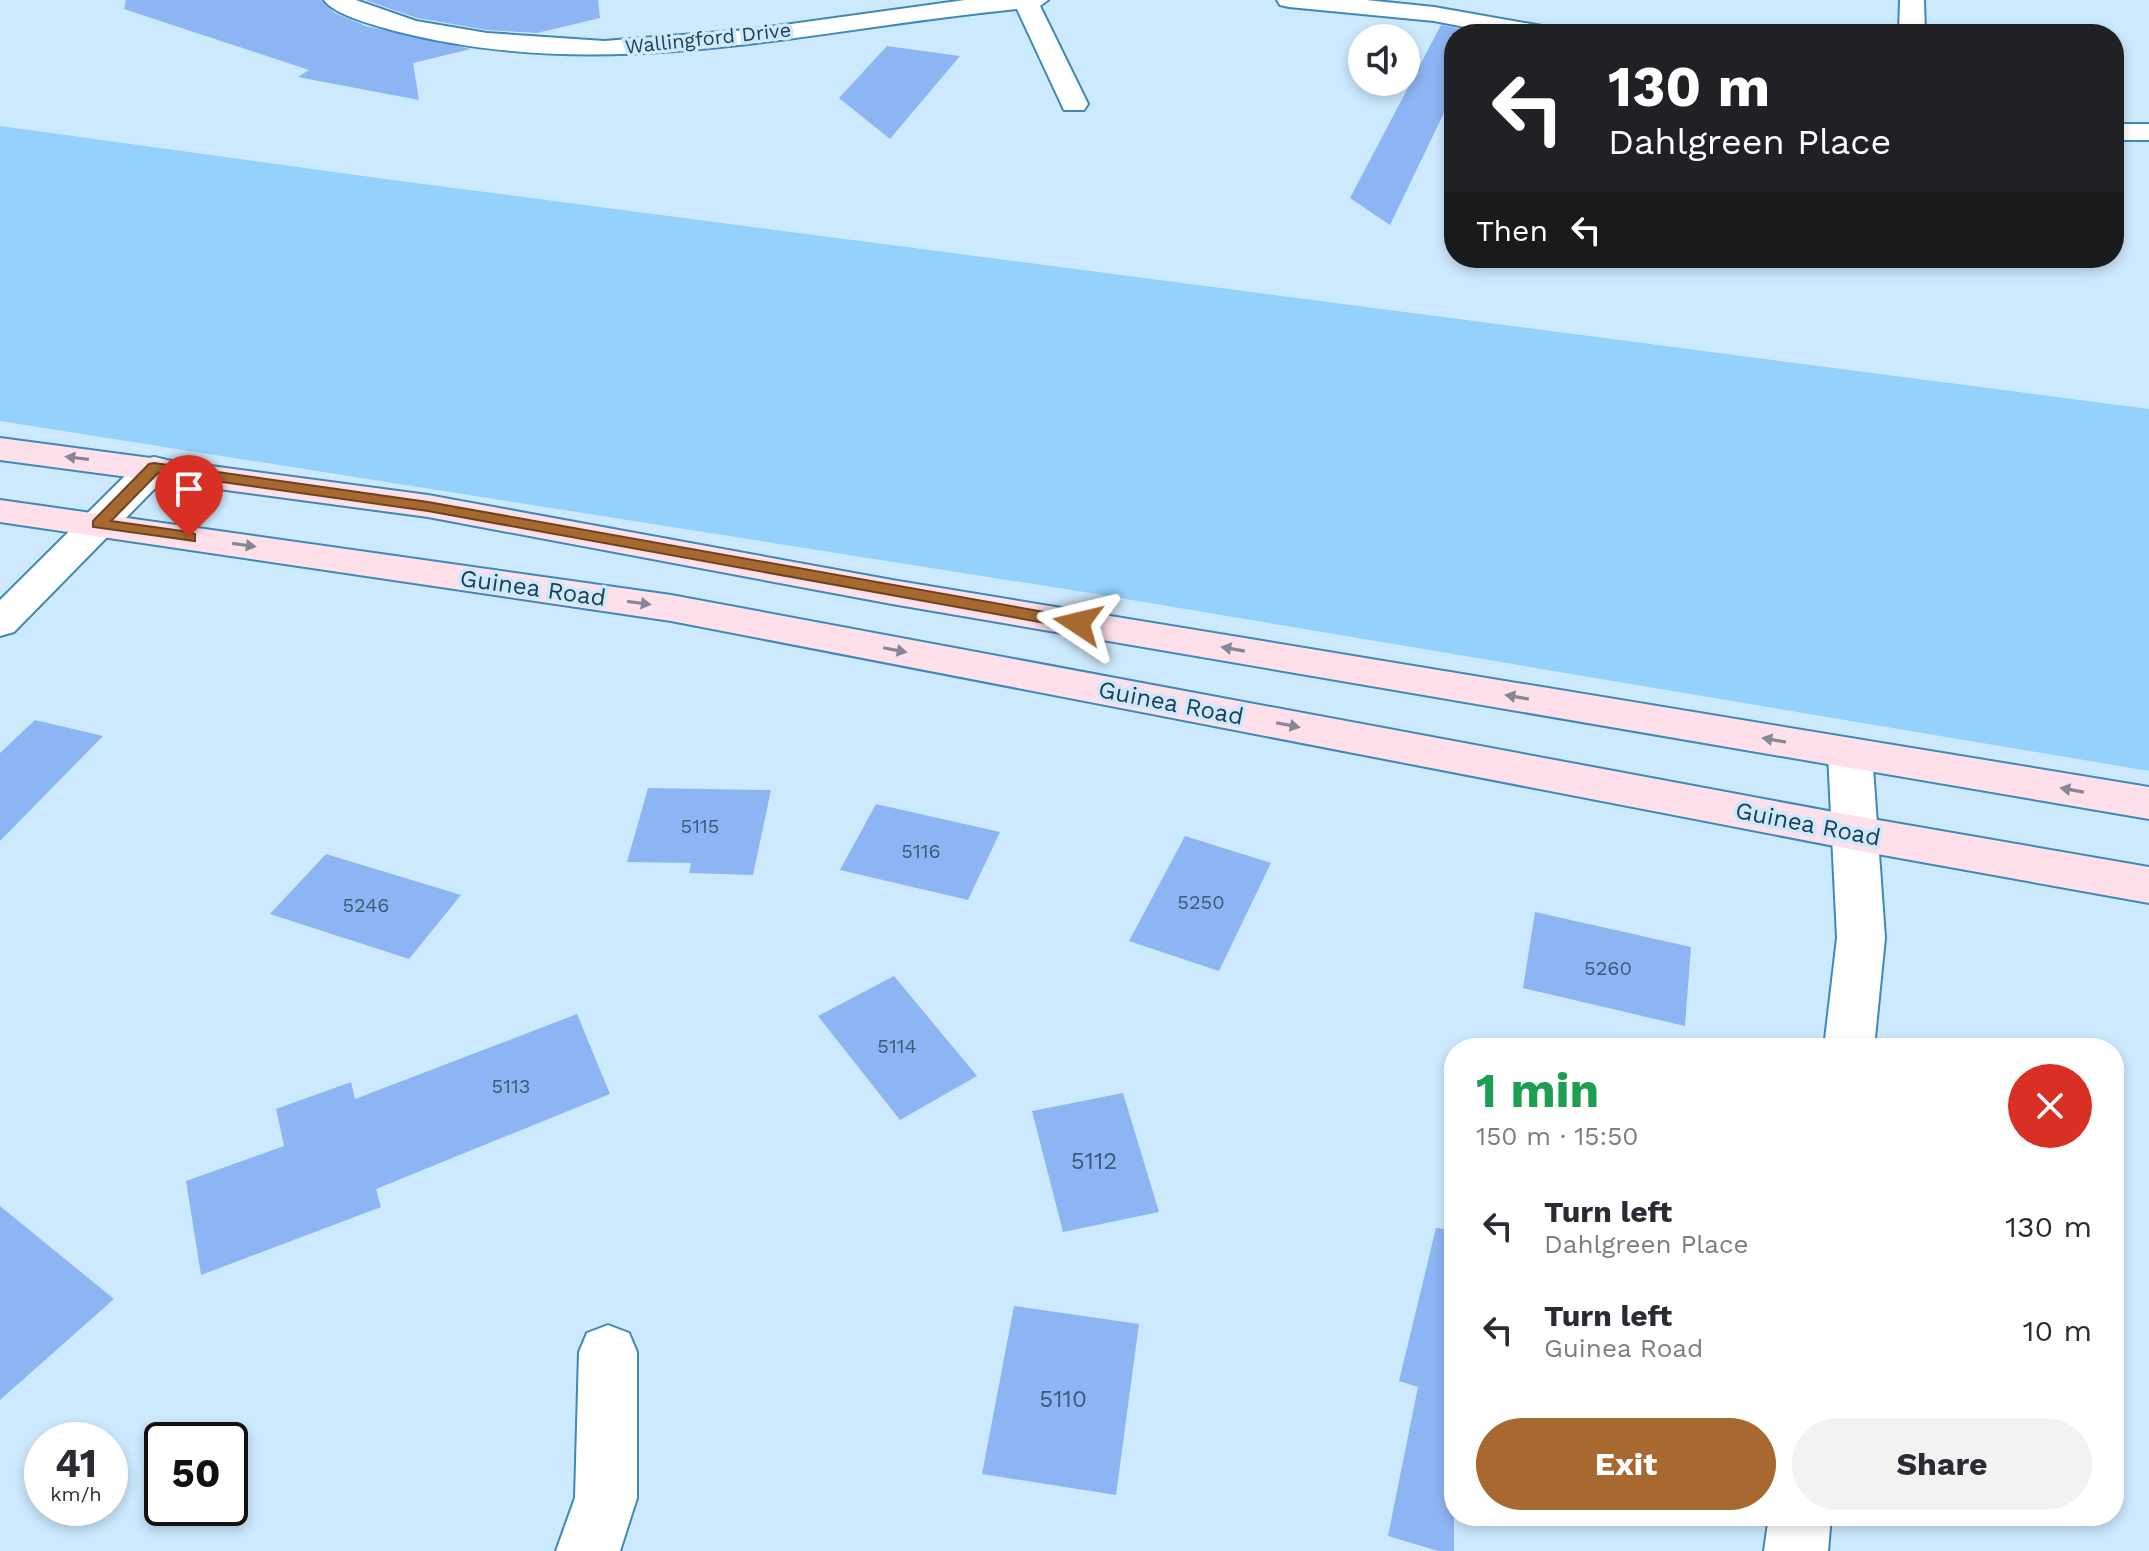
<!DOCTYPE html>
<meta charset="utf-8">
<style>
body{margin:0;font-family:"Work Sans",sans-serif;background:#f2f2f3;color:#2b2b33;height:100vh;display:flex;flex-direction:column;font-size:30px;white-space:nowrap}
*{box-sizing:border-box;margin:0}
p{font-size:26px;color:#7c7c81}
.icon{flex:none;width:44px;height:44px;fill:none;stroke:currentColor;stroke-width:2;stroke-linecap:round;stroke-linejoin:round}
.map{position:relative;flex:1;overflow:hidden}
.drawer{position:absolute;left:1444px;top:1038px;width:680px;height:488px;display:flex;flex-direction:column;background:#fff;border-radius:32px;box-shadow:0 4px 12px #0003}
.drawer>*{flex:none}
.hud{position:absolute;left:1444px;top:24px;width:680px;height:244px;border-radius:32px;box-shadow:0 4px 12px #0003;background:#202124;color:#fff;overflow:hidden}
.controls{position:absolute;left:1348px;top:24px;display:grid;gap:16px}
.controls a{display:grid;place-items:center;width:72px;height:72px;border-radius:50%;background:#fff;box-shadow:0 4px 12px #0003;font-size:40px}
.speed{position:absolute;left:24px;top:1422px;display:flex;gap:16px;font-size:40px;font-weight:700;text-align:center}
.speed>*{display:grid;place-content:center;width:104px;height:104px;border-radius:50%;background:#fff;box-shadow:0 4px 12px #0003;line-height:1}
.speed small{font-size:20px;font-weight:400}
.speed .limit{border:4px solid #111;border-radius:12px;background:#fff;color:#111}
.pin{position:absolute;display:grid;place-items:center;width:68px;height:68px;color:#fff;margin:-82px -34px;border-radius:50% 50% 50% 0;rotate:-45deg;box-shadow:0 0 8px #0007}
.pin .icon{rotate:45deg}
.me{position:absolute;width:88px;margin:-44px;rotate:280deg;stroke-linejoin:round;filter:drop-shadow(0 0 6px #0008)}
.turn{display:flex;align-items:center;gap:28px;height:168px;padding:0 32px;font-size:36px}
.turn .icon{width:104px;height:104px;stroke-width:2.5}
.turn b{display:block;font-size:56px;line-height:68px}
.then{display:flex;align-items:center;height:76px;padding:0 32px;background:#0003;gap:16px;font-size:30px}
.round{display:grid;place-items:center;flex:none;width:84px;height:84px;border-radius:42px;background:#f2f2f3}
.summary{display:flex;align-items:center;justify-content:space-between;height:136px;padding:0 32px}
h1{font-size:48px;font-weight:700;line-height:60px;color:#1e9e55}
.cta{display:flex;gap:16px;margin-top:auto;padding:16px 32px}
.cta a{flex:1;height:92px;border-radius:48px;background:#a86931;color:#fff;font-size:32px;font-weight:700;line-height:92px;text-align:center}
.cta a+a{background:#f2f2f3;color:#2b2b33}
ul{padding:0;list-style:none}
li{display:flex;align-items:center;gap:24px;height:104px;padding:0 32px}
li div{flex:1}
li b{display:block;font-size:30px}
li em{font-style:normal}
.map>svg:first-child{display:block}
.green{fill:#94d2fd}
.building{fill:#8eb5f3}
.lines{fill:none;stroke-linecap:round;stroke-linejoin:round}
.street-casing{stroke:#4088b5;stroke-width:4}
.secondary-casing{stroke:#4088b5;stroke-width:4}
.street{fill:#fff;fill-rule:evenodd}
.secondary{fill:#fde0e9;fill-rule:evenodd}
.oneway{fill:#848796}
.route{fill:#a86931;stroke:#6d4420;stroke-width:2}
.labels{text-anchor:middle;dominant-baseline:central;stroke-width:7;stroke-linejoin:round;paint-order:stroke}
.far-street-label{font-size:20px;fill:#213f53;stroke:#cde9fd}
.number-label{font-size:20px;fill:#3c5c7b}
.street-label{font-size:24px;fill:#213f53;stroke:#cde9fd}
.near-number-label{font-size:24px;fill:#3c5c7b}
</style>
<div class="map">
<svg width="2149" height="1551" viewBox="0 0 2149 1551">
<rect width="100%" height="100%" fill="#cde9fd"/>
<path class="green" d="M0,126L400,181L2149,409V771L1090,593L0,421Z"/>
<path class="building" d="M126,0H321L335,13L366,26L471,49L413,63L419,100L298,77L309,70L124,9Z
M365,0H598L600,18L537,33L487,30L417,18Z
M1441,25L1482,33L1454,34V92L1390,225L1350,198Z
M887,46L960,56L890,139L839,98Z
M35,720L103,736L0,841V753Z
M648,788L771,790L753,875L689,873L691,863L627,862Z
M876,804L1000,832L968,900L840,870Z
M1185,836L1271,863L1219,971L1129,941Z
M326,854L461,895L409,959L270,914Z
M1535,912L1691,947L1685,1026L1523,988Z
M894,976L977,1076L900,1120L818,1016Z
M577,1014L610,1094L376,1189L381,1207L201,1275L186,1181L284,1146L276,1109L351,1082L355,1099Z
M1123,1093L1159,1212L1063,1232L1032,1111Z
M0,1206L114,1299L0,1400Z
M1436,1228L1454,1230V1551H1438L1388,1536L1418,1387L1399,1381Z
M1014,1306L1139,1324L1116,1495L982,1474Z"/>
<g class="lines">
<g class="street-casing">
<path id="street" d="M324,0H356L416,21L487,33L604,41L747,30L965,0H1048L1040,6L1088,104L1084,110H1064L1017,9C804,30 609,86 395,31C377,26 334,15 324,0Z
M1277,0H1366L1434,7L1542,26L1551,29L1555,34H1501L1434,21L1289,7L1280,5Z
M1900,0H1924L1925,34H1899Z
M2114,124H2149V140H2114Z
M154,457L167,460L172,468L167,476L14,632L0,636V600L141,460Z
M1850,738L1865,742L1872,753L1885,938L1874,1048H1824L1837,938L1828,753L1835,742Z
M608,1325L629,1333L637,1352V1498L620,1551H556L575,1498L579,1352L587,1333Z
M1769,1516H1831L1828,1551H1764Z"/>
</g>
<g class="secondary-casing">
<path id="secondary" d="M0,438L428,495L892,580L2149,787V819L892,604L428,517L0,460Z
M0,500L671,595L1855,816L2149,867V903L1855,850L671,621L0,522Z"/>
</g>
<use href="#street" class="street"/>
<use href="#secondary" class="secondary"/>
</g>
<defs><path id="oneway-solid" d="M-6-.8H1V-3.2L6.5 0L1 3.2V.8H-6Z" transform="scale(2)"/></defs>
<g class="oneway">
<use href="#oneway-solid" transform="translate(77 458) rotate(-173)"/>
<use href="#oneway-solid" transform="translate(244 545) rotate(8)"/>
<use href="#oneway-solid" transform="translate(639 603) rotate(8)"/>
<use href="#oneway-solid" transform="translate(1233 649) rotate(-170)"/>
<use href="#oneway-solid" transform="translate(895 650) rotate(11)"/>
<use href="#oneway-solid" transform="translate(1517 697) rotate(-170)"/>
<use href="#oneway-solid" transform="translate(1288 725) rotate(11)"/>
<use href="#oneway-solid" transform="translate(1774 740) rotate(-170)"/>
<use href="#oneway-solid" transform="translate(2072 790) rotate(-170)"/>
</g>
<path class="route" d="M154,463L428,502L1078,618L1086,623L1078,629L428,511L158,473L111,521L189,532L195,534V541L93,527V521L149,464Z"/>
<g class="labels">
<g class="far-street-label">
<text transform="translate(708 38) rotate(-6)">Wallingford Drive</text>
</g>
<g class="number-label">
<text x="700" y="826">5115</text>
<text x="921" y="851">5116</text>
<text x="1201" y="902">5250</text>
<text x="366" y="905">5246</text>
<text x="1608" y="968">5260</text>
<text x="897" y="1046">5114</text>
<text x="511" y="1086">5113</text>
</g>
<g class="street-label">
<text transform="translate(533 588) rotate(8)">Guinea Road</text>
<text transform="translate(1171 703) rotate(11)">Guinea Road</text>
<text transform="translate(1808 824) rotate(11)">Guinea Road</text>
</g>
<g class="near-number-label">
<text x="1094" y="1161">5112</text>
<text x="1063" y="1399">5110</text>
</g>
</g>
</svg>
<div class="controls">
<a><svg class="icon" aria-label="sound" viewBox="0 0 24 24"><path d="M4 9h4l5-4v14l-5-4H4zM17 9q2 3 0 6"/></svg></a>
</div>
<div class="speed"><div>41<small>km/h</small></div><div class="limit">50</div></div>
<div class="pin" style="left:189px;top:537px;background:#d93025"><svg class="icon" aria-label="arrive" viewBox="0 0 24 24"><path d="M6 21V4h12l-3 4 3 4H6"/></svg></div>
<svg class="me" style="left:1078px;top:623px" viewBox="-20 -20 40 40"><path d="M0-17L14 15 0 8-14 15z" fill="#a86931" stroke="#fff" stroke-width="4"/></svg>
<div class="hud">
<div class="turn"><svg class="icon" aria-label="left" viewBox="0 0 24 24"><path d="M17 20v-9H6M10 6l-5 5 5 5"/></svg><div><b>130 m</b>Dahlgreen Place</div></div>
<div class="then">Then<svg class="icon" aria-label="left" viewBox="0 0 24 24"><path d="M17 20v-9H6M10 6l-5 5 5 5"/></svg></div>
</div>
<section class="drawer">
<div class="summary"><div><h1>1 min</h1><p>150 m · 15:50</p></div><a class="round" style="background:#d93025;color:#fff"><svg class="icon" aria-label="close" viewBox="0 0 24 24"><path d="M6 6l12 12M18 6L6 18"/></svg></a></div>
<ul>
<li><svg class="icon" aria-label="left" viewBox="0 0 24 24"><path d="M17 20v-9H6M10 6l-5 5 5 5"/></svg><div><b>Turn left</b><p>Dahlgreen Place</p></div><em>130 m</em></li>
<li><svg class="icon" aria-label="left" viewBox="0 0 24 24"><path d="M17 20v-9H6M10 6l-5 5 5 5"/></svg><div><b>Turn left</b><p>Guinea Road</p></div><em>10 m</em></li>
</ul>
<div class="cta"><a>Exit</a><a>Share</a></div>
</section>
</div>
